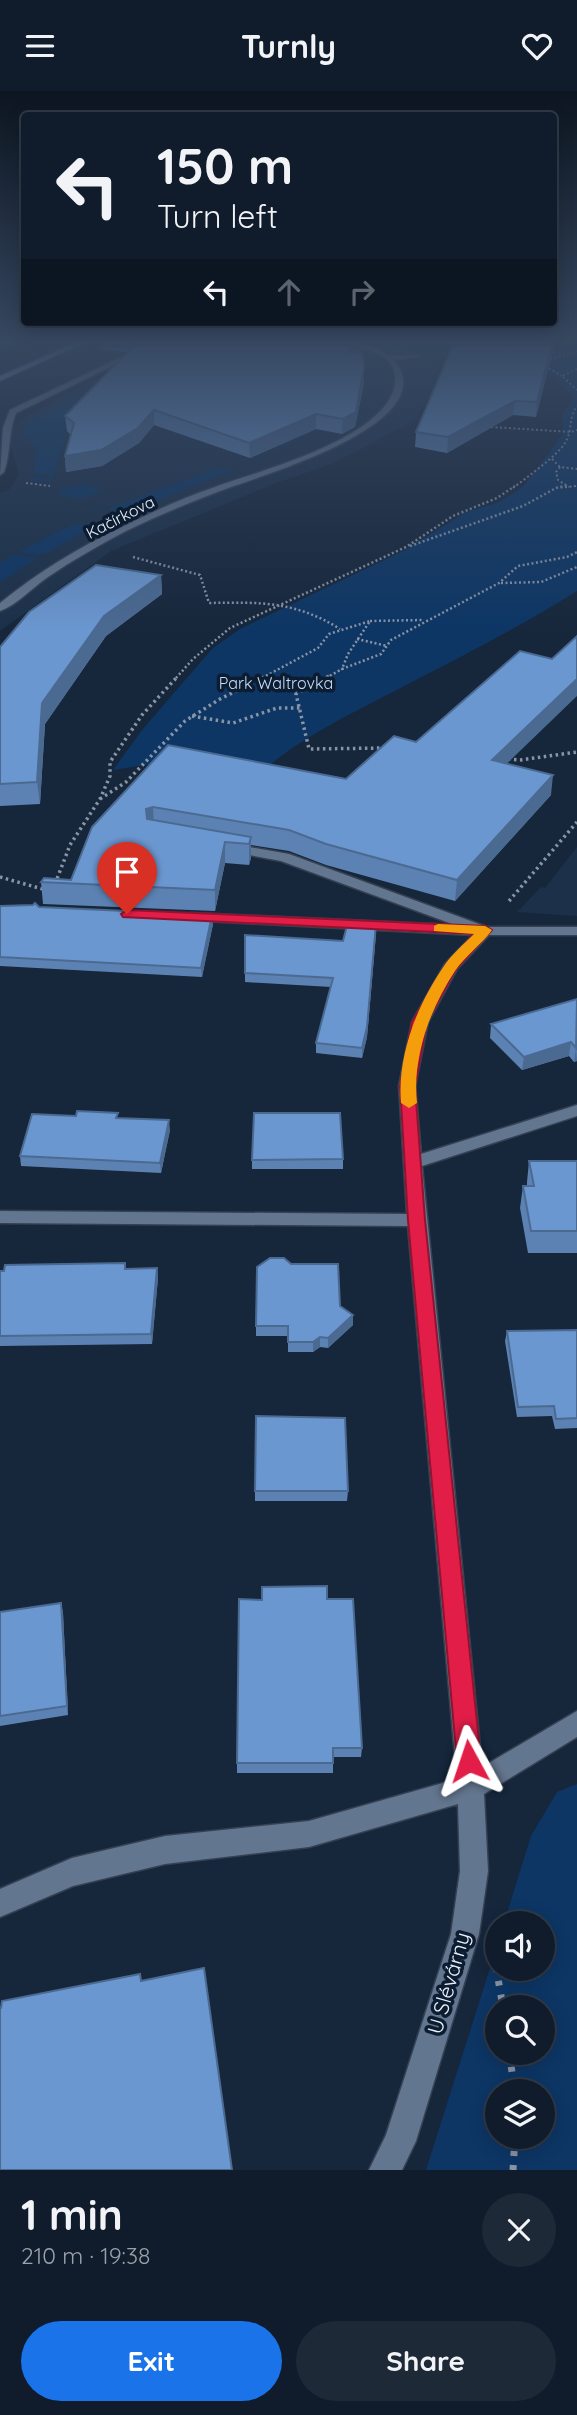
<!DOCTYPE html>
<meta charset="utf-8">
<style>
body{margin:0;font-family:Quicksand,sans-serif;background:#1e2938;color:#f1f3f6;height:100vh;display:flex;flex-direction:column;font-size:26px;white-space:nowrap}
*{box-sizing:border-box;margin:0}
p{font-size:23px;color:#9ca1a9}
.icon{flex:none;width:38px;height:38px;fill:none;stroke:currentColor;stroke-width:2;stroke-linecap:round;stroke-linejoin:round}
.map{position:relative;height:2079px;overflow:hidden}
.panel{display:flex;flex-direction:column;background:#101c2c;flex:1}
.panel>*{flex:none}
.top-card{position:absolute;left:21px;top:21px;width:536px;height:214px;border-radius:7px;box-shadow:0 4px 18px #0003,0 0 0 2px #303a48;background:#101c2c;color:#f1f3f6;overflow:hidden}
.tools{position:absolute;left:485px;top:1820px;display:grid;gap:14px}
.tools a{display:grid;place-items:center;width:70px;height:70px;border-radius:50%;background:#101c2c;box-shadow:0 4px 18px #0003,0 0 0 2px #303a48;font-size:35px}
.pin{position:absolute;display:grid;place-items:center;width:60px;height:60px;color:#fff;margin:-72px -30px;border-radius:50% 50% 50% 0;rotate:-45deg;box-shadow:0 0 7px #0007}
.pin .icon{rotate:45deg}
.me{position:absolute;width:77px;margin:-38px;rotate:355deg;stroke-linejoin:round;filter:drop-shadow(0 0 5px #0008)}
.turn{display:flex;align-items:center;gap:24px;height:147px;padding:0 21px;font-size:32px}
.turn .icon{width:91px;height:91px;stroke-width:2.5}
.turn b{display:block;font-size:49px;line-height:60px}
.lanes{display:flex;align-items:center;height:66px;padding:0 21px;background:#0003;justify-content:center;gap:35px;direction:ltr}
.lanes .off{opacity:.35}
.round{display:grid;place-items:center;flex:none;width:74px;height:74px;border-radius:37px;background:#1e2938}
.headline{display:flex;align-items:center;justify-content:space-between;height:119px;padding:0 21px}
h1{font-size:42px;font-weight:800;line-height:52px}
.button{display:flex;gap:14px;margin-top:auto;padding:14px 21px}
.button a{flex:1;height:80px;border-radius:42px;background:#1a73e8;color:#fff;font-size:28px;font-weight:800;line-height:80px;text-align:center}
.button a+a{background:#1e2938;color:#f1f3f6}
header{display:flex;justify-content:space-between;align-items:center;height:91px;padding:0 21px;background:#101c2c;font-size:32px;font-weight:800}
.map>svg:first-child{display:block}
.built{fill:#1c304a}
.green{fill:#0d3665;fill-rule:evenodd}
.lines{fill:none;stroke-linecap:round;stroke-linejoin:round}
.minor-casing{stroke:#354152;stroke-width:3}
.major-casing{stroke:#354152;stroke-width:3}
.path-far3{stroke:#8994a5;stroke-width:2;stroke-dasharray:2 2.5;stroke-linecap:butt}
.path-far2{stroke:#8994a5;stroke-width:2.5;stroke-dasharray:2 2.5;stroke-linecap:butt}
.path-far1{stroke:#8994a5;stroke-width:3.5;stroke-dasharray:2.5 3.5;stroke-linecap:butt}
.path{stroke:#8994a5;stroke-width:7;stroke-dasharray:5 9;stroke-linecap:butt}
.minor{fill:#63768f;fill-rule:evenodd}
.major{fill:#7c9fce;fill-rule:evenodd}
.wall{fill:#5c82b3}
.shaded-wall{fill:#4b6a92}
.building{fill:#6b97d0;stroke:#4b6a92;stroke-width:2}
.route{fill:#e11d48;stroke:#92132f;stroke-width:2}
.slow{fill:#f59e0b}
.labels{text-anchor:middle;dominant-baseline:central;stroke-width:7;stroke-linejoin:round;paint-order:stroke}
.far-street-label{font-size:16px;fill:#eaf2fe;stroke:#0d1d31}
.far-park-label{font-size:16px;fill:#c5defd;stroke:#0d1d31}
.near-street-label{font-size:21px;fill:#eaf2fe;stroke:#0d1d31}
</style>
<header><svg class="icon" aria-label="menu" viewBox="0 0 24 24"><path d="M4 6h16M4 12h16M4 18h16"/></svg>Turnly<svg class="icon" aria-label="heart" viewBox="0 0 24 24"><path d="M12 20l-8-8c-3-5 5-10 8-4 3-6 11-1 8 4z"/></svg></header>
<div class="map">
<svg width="577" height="2079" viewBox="0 0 577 2079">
<rect width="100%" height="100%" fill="#16263b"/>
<path class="built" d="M177,249H385L438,277L434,298L414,330L332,373L276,392L111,460L0,540V402L9,399L19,384L8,342L25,326L61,306Z
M577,756V825L517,821L541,796L545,797Z"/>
<path class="green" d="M577,251V500C522,534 466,564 408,593C359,619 308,642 266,677L165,671L113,679L142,639L199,573L213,557L240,538L403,460L466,421L497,412L523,396L563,343L562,325L574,305L534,272Z
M79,305L92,306L70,333L51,391L29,389L31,386L50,387L51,384L34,383L36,357L23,342L30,329Z
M217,377L234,379L127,421L106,418Z
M82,393L97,396L100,400C89,409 72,409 59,403L60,398Z
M73,433L95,435L43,464L18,461Z
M13,464L37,467L0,491V472Z
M577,1693V2079H426L497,1855V1878H542V1832H504L531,1745L557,1701ZM497,1916H542V1962H497ZM497,2000H542V2046H497Z"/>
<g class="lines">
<g class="minor-casing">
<path id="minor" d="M4,249H14L0,256V251Z
M157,249H166L16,322C8,341 11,362 4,381L0,384L3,337L10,319Z
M334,249L367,254L390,265H419L394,269C447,333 256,386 220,400C188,412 157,425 126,440C99,454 73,469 48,486C33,496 17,514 0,520V512C37,482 79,456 122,436C152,421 183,407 215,396C258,380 402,344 395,284C392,257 352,257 334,249Z
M227,752L289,763L487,836H577V844H489L457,878L428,931L415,995L421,1063L577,1014V1025L422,1075L482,1676L577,1620V1646L484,1703L488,1780L479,1843L416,2050L402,2079H369L386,2044L451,1843L460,1780L458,1713L309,1756L165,1773L73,1795L0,1826V1798L72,1767L165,1745L309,1730L457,1688L408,1135L0,1132V1120L407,1123L399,995L412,931L445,873L473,844L186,829L184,826L186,823L191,822L455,834L281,770L222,759L220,756Z"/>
</g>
<g class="major-casing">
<path id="major" d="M81,249H91L0,290V285Z"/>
</g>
<path class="path-far3" d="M546,270L577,260
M545,275L562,285
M577,278L562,285L577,299
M491,336L571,341L577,339
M552,368L560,376L577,378
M560,376L556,381L558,389L569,396
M26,392L50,395
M513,397C526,387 557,365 565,352C573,339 568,328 577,315
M556,397L577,395"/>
<path class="path-far2" d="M410,455L523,415L558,396L569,395
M133,466L200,484L209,512C260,511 295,510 340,538
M501,492L541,491L577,476
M370,530L422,529
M357,548L387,555
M176,587L193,568L230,537L406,456L453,425L497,407L515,395
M262,587L318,557L329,543L370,530L348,563L342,578L381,563L391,549L499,492L518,475L567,466L577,461
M326,587L342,578"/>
<path class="path-far1" d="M329,585L296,603L309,658L384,657
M192,625L233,632L277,617H300
M508,668L520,669L577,661
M100,708L126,691L185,630L220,608L266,585
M0,786L46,799
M55,793L70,754L100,708L110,685V671L142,624L178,585
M509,810L577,731"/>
<path class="path" d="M496,1876L503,1916
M509,1962L515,2000
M513,2079L515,2046"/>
<use href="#minor" class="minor"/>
<use href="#major" class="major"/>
</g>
<path class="wall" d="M99,249H361L364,292L355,336L342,343L316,338L250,367L154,334L139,352L102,375L66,381L65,365L71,344L67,340L65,325L130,259L126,261L100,258Z
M420,249H564L554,255L536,326L513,324L447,362L415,356L416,341L453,254Z
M161,484L162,503L106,545L45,633L40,713L0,715V556Z
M168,654L346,688L507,673L551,704L455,810L326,774L289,760L251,754V767L249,774L225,772L215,820L43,813L41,791L71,789Z
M0,815L39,816L213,833L202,886L0,875Z
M376,842L367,946L362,967L316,962V952L331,896L245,891V844L343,850Z
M577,908V970L574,971L569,965L522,979L490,947L491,933Z
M118,1027L170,1039L161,1082L21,1075L20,1065Z
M343,1068V1078H252V1069Z
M529,1070H577V1162H528L520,1117L523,1095H527V1091Z
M157,1177L158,1187L152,1253L0,1255V1180Z
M340,1215L353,1234L328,1257L320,1256L313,1261H288V1245H256V1235Z
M577,1239V1337L555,1338L552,1325L517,1326L505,1250L507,1240Z
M255,1400H348L347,1410H255Z
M327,1508L362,1657L361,1666H333V1682H237V1672Z
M61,1512L63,1522L68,1624L0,1635V1521Z"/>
<path class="shaded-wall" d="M125,249H150L126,261Z
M553,249H564L554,255L536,326L537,311Z
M362,254L361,268L347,262L352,255Z
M364,277V292L355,336L342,343L343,328Z
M515,310L513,324L447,362L448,346Z
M154,319V334L139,352L102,375L66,381L65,365Z
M316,323V338L250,367L249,352Z
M161,484L162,503L106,545L45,633L40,713L37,691L42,612L104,525Z
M577,588V605L490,689L492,669Z
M553,684L551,704L455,810L457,789Z
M153,716L154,736L147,738L146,718Z
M251,746V767L249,774V753Z
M225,751V772L215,820V799Z
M212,824L213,833L202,886L201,877Z
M376,842L367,946L362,967V957Z
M571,951L569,965L522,979L524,966Z
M576,957L577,970L574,971Z
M169,1029L170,1039L161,1082L160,1072Z
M157,1177L158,1187L152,1253L151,1243Z
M353,1224V1234L328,1257V1247Z
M320,1246V1256L313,1261V1251Z
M61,1512L63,1522L68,1624L67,1615Z"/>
<path class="building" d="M142,249H361L362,254L352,255L347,262L363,263L364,277L356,321L343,328L316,323L249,352L154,319L138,337L101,359L65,365L74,332L65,325L137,252Z
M455,249H553L537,311L515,310L448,346L416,341Z
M96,474L161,484L104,525L42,612L37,691L0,693V556L29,521Z
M577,545V588L492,669L553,684L457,789L326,753L289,739L153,716L146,718L147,728L251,746L249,753L225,751L215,799L41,791L44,787L71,789L92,736L168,654L346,688L394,645L416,651L520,560L552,568Z
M35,812L39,816L212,824L201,877L0,866V815L33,814Z
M348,831L376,833L367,936L362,957L316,952L333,887L245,882V844L343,850Z
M577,908L576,957L571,951L524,966L491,933Z
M77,1020L118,1022L116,1027L169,1029L160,1072L20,1065L32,1023L76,1025Z
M254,1022H340L343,1068L252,1069Z
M529,1070H577V1140H531L523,1095H534Z
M270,1167H284L291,1173H338L340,1215L353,1224L328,1247L320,1246L313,1251H288V1235H256L257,1176Z
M125,1172V1178L157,1177L151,1243L0,1245V1180H4L5,1174Z
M577,1239V1327L556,1328L554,1315L518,1316L507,1240Z
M256,1325L345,1327L348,1400H255Z
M327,1495V1508H353L362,1657H333V1672H237L239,1508L262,1509V1496Z
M61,1512L67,1615L0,1625V1521Z
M204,1877L232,2079H0V1917H1L2,1910L140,1883L141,1890Z"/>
<linearGradient id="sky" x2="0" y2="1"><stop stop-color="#0c1520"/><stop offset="0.46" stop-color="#364760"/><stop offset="1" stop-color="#364760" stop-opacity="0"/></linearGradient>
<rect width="577" height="541" fill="url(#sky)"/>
<path class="route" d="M127,819L485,835L492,839L456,878L427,931L415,995L425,1129L481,1670L477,1678L469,1681L460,1678L457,1670L408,1129L400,995L412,931L446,873L474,843L123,826L121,823Z"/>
<path class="slow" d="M438,833L485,835L492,839C481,854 465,865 455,880C430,918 412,966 417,1012L409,1017L401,1012C397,965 417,914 444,875C452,863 464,853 474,843L434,840V835Z"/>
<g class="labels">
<g class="far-street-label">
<text transform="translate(120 426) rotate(-27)">Kačírkova</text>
</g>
<g class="far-park-label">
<text x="276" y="592">Park Waltrovka</text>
</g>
<g class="near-street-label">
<text transform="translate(448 1892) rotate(-74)">U Slévárny</text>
</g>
</g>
</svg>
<div class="tools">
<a><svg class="icon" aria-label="sound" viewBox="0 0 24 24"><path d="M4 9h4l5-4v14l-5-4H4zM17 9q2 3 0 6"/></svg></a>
<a><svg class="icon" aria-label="search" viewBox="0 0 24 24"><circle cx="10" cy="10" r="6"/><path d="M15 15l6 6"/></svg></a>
<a><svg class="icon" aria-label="layers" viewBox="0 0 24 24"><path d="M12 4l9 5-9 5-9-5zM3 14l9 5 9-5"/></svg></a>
</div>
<div class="pin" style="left:127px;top:823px;background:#d93025"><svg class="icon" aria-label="arrive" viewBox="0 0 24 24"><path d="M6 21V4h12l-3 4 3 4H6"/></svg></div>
<svg class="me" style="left:469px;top:1670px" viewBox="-20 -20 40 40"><path d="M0-17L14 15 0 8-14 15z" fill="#e11d48" stroke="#fff" stroke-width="4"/></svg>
<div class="top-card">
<div class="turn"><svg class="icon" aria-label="left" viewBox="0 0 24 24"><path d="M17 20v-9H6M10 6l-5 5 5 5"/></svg><div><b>150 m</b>Turn left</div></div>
<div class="lanes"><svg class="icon" aria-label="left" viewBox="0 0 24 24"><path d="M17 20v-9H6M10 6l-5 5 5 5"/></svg><svg class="icon off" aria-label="ahead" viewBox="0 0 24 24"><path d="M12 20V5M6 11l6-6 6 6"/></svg><svg class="icon off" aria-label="right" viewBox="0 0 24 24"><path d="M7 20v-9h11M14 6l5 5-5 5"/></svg></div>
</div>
</div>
<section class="panel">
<div class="headline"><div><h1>1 min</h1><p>210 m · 19:38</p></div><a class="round"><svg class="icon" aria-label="close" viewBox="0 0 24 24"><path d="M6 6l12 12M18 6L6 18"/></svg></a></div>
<div class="button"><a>Exit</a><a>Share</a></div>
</section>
